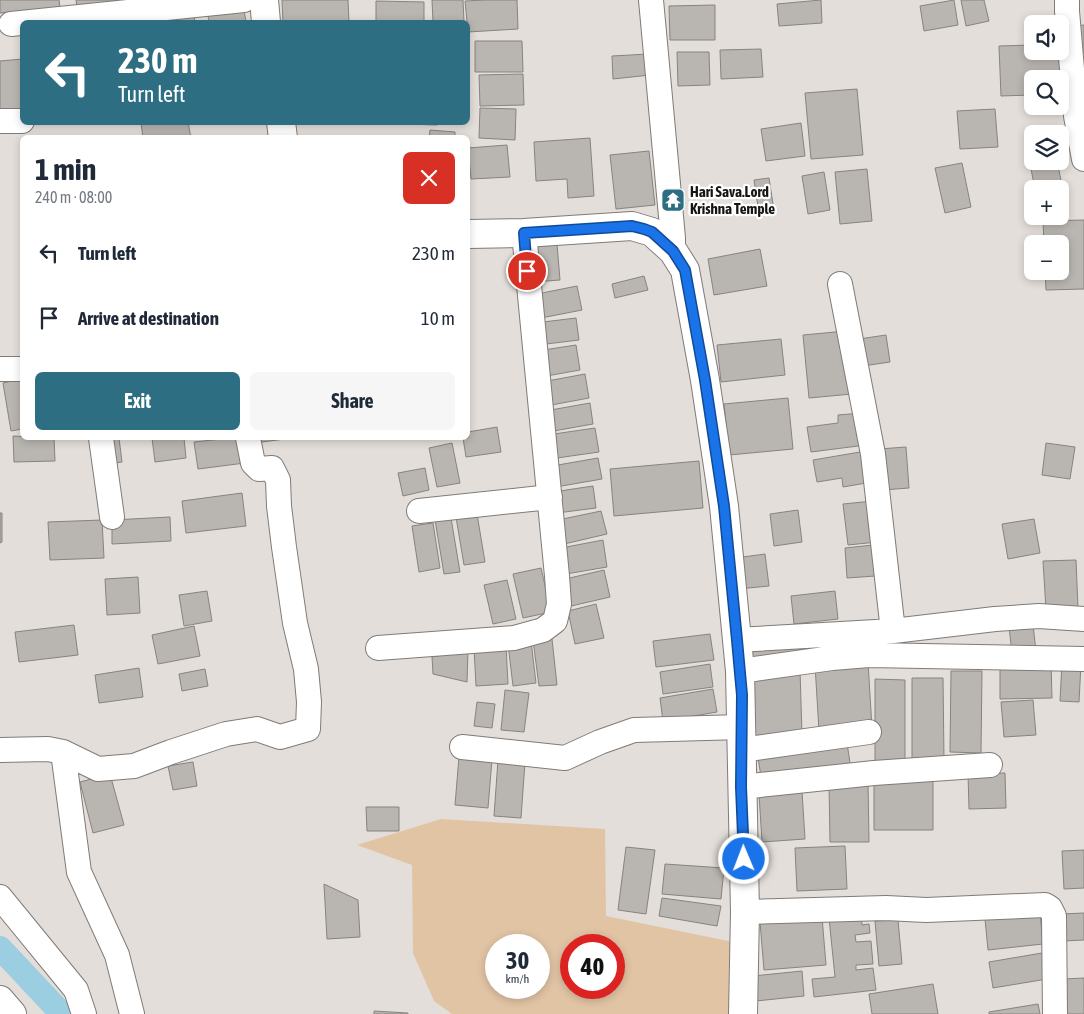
<!DOCTYPE html>
<meta charset="utf-8">
<style>
body{margin:0;font-family:"Asap Condensed",sans-serif;background:#f6f6f7;color:#1f2937;height:100vh;display:flex;flex-direction:column;font-size:19px;white-space:nowrap}
*{box-sizing:border-box;margin:0}
p{font-size:16px;color:#747a83}
.icon{flex:none;width:28px;height:28px;fill:none;stroke:currentColor;stroke-width:2;stroke-linecap:round;stroke-linejoin:round}
.map{position:relative;flex:1;overflow:hidden}
.panel{position:absolute;left:20px;top:135px;width:450px;height:305px;display:flex;flex-direction:column;background:#fff;border-radius:8px;box-shadow:0 2px 8px #0003}
.panel>*{flex:none}
.banner{position:absolute;left:20px;top:20px;width:450px;height:105px;border-radius:8px;box-shadow:0 2px 8px #0003;background:#2d6e82;color:#fff;overflow:hidden}
.fabs{position:absolute;left:1024px;top:15px;display:grid;gap:10px}
.fabs a{display:grid;place-items:center;width:45px;height:45px;border-radius:8px;background:#fff;box-shadow:0 2px 8px #0003;font-size:25px}
.speed{position:absolute;left:485px;top:934px;display:flex;gap:10px;font-size:25px;font-weight:700;text-align:center}
.speed>*{display:grid;place-content:center;width:65px;height:65px;border-radius:50%;background:#fff;box-shadow:0 2px 8px #0003;line-height:1}
.speed small{font-size:12px;font-weight:400}
.speed .limit{border:8px solid #d22;background:#fff;color:#111}
.pin{position:absolute;display:grid;place-items:center;width:42px;height:42px;color:#fff;margin:-21px;border:2px solid #fff;border-radius:50%;box-shadow:0 1px 5px #0007}
.me{position:absolute;width:55px;margin:-28px;rotate:359deg;stroke-linejoin:round;filter:drop-shadow(0 0 4px #0008)}
.turn{display:flex;align-items:center;gap:18px;height:105px;padding:0 15px;font-size:22px}
.turn .icon{width:65px;height:65px;stroke-width:2.5}
.turn b{display:block;font-size:35px;line-height:42px}
.round{display:grid;place-items:center;flex:none;width:52px;height:52px;border-radius:8px;background:#f6f6f7}
.headline{display:flex;align-items:center;justify-content:space-between;height:85px;padding:0 15px}
h1{font-size:30px;font-weight:700;line-height:38px}
.button{display:flex;gap:10px;margin-top:auto;padding:10px 15px}
.button a{flex:1;height:58px;border-radius:8px;background:#2d6e82;color:#fff;font-size:20px;font-weight:700;line-height:58px;text-align:center}
.button a+a{background:#f6f6f7;color:#1f2937}
ul{padding:0;list-style:none}
li{display:flex;align-items:center;gap:15px;height:65px;padding:0 15px}
li div{flex:1}
li b{display:block;font-size:19px}
li em{font-style:normal}
.map>svg:first-child{display:block}
.green{fill:#e1c4a4;fill-rule:evenodd}
.lines{fill:none;stroke-linecap:round;stroke-linejoin:round}
.canal{stroke:#9acee0;stroke-width:24}
.building{fill:#b9b5b0;stroke:#87837f}
.minor-casing{stroke:#807b77;stroke-width:26}
.tertiary-casing{stroke:#807b77;stroke-width:30}
.minor{stroke:#fff;stroke-width:24}
.tertiary{stroke:#fff;stroke-width:28}
.route-casing{stroke:#114b97;stroke-width:12}
.route{stroke:#1a73e8;stroke-width:9}
.labels{text-anchor:middle;dominant-baseline:central;stroke-width:4.5;stroke-linejoin:round;paint-order:stroke}
.poi-label{font-size:15px;font-weight:bold;fill:#171514;stroke:#fff;text-anchor:start}
</style>
<div class="map">
<svg width="1084" height="1014" viewBox="0 0 1084 1014">
<rect width="100%" height="100%" fill="#e3ded9"/>
<path class="green" d="M441,819L605,829L606,916L733,942L735,1014H452L434,1001L413,953L412,865L357,845ZM496,945H539V988H496ZM571,945H614V988H571Z"/>
<g class="lines">
<path class="canal" d="M0,948L62,1014"/>
</g>
<path class="building" d="M0,0H59L60,7L0,13Z
M76,0H149L78,13Z
M282,0H348L349,22H283Z
M432,0H463L464,22H433Z
M485,0H517L518,29L468,32L465,1Z
M821,0L822,23L779,26L777,4Z
M954,0L958,25L924,31L920,6Z
M961,0H984L989,21L966,26Z
M376,1L424,2V22H376Z
M715,5V40H670L669,6Z
M244,10L246,22H209L208,16Z
M194,16L195,22H161Z
M1084,25V53H1078L1076,26Z
M475,41H522L523,72H475Z
M1032,45V51H1060L1063,94H1060V79H1032V95L1001,96L999,46Z
M761,49L763,77L721,79L720,50Z
M677,52H709L710,85L678,86Z
M648,54L650,75L613,79L612,56Z
M22,59V111L0,113V61Z
M523,74L524,105L480,106L479,75Z
M857,89L863,155L811,159L805,93Z
M480,108L516,109L515,140L479,138Z
M995,109L998,147L960,149L957,111Z
M188,122L191,138H143L141,123Z
M406,122H437V125L406,124Z
M801,123L805,156L766,161L761,129Z
M430,130L455,132V138H429Z
M590,138L594,196L568,198L567,179L536,181L534,142Z
M507,145L510,177L471,179L468,148Z
M649,151L655,205L616,209L610,155Z
M1032,153V161H1057L1063,190L1060,191V189H1035L1028,154Z
M962,163L971,207L945,213L935,168Z
M867,169L872,221L840,224L835,172Z
M824,172L830,210L808,214L802,176Z
M769,178L773,204L758,207L754,180Z
M1084,220V289L1046,290L1045,271H1060V244H1044L1043,221Z
M557,244L560,280L534,282L530,246Z
M760,249L767,286L714,295L708,259Z
M644,276L648,290L615,298L612,284Z
M577,286L582,310L541,318L537,294Z
M576,318L579,340L538,345L535,323Z
M846,331L852,394L809,398L803,335Z
M886,335L890,362L863,366L859,339Z
M781,339L785,375L721,382L717,345Z
M576,345L580,370L541,377L537,351Z
M585,374L589,398L546,406L542,382Z
M22,379V429L11,431L3,383Z
M788,398L793,449L729,455L724,404Z
M590,403L593,424L548,432L545,411Z
M862,413L866,445L811,452L807,427L838,423V415Z
M497,427L501,452L466,457L463,438H468V432Z
M595,428L599,452L550,459L547,435Z
M13,436L54,438L55,461L14,462Z
M103,438H119L122,462L107,464Z
M152,438H184L186,458L155,462Z
M231,438H242L245,463L198,469L194,442Z
M253,438H293L254,443Z
M452,443L460,483L437,487L429,448Z
M1046,443L1075,447L1070,479L1042,475Z
M906,447L909,488L883,490L879,449Z
M866,451L872,482L843,487L842,478L817,482L813,460Z
M598,458L602,479L556,487L552,466Z
M699,461L703,508L614,516L610,469Z
M425,468L429,490L403,496L398,473Z
M593,486L596,508L557,513L553,492Z
M242,493L246,526L186,533L182,501Z
M873,501L877,542L848,545L843,504Z
M798,510L802,542L774,546L770,514Z
M601,511L607,534L564,544L558,520Z
M0,513H2V542L0,543Z
M477,514L485,562L464,565L456,517Z
M170,517L171,541L112,544V520Z
M451,518L460,572L444,574L435,520Z
M1034,519L1040,553L1008,559L1002,524Z
M102,520L104,558L50,560L48,522Z
M433,523L440,568L419,572L412,526Z
M603,540L607,567L566,574L561,548Z
M873,545L875,576L847,578L845,548Z
M765,554L769,586L738,589L735,558Z
M1076,560L1078,608L1046,610L1043,561Z
M541,568L551,612L523,618L513,574Z
M604,570L610,597L567,607L561,580Z
M138,577L140,613L107,615L105,579Z
M507,580L516,619L493,624L484,585Z
M207,591L212,621L184,626L179,595Z
M835,591L838,619L794,624L791,596Z
M596,604L604,638L575,644L568,611Z
M74,625L78,655L19,662L15,632Z
M1033,625L1036,651L1012,653L1009,627Z
M194,626L200,656L158,664L152,635Z
M710,634L714,660L656,667L653,641Z
M808,637L811,659L746,668L743,645Z
M552,639L557,685L539,686L533,640Z
M531,641L536,683L513,686L508,644Z
M506,646L508,684L476,686L474,648Z
M468,650L467,682L433,674L432,657Z
M868,662L872,728L819,731L815,665Z
M1051,662L1052,698L1000,699V663Z
M1062,662L1081,664L1079,702L1060,701Z
M710,664L713,687L663,694L660,672Z
M139,668L143,697L99,703L95,675Z
M205,669L208,686L182,691L179,674Z
M800,670L802,735L751,736L749,672Z
M951,671H982L981,753L950,752Z
M912,678H943L944,760H912Z
M875,679L905,680V761H875Z
M713,689L717,712L663,721L660,698Z
M505,690L529,693L524,732L501,730Z
M1033,700L1036,735L1004,737L1001,702Z
M477,702L495,704L492,728L474,726Z
M846,737L851,769L762,783L757,751Z
M459,757L492,760L488,808L455,805Z
M498,760L525,762L521,818L494,816Z
M193,762L197,786L173,790L168,766Z
M1005,773L1006,808L969,809L968,774Z
M110,774L124,825L93,833L80,782Z
M874,775H933V830H874Z
M868,783L869,842H830L829,784Z
M802,791L805,839L762,842L759,794Z
M366,807H399V831H367Z
M845,846L847,889L797,891L795,848Z
M626,847L655,850L646,914L618,910Z
M1084,850V888L1064,889L1062,851Z
M665,864L724,868L721,899L662,894Z
M324,884L358,900L360,937L327,939Z
M662,898L721,906L717,926L659,916Z
M1040,913L1043,944L988,950L985,919Z
M1084,913V940L1063,941L1061,914Z
M861,914L862,925L869,924L870,933L855,935L856,942L871,941L873,964L856,965V970L873,968L876,990L814,997L812,979L835,977L829,918Z
M822,917L826,965L764,970L760,922Z
M898,920L902,964L879,966L875,921Z
M1042,953L1047,979L993,988L989,962Z
M802,971L804,996L756,1001L753,976Z
M1084,978V1014H1066L1064,979Z
M933,984L938,1014H872L869,994Z
M1038,1004L1040,1014H989V1012Z
M374,1011L408,1013V1014H374Z"/>
<g class="lines">
<g class="minor-casing">
<path id="minor" d="M651,0L673,238V251
M1067,0V11L1076,116L1084,159
M11,24L244,0
M0,121H22
M840,284L873,454L893,631
M0,369H22
M101,438L112,517
M419,511L550,497
M737,640L893,631L995,619L1039,616L1084,619
M378,648L514,638L543,630L555,621L559,604L557,576L524,233
M740,671L832,658L869,655L1084,659
M462,747L565,758L600,742L634,730L742,727
M0,750L48,749L63,752L79,872L117,955L132,1014
M741,750L869,732
M63,752L98,769L134,766L171,752L226,734L257,729L280,737L308,729L309,702L306,669L295,623L284,547L279,506L278,480L272,468L259,469L253,463L248,438
M741,787L874,773L990,765
M0,897L76,990L84,1014
M745,912L886,908L926,910L1045,905L1050,908L1054,916L1055,1014"/>
</g>
<g class="tertiary-casing">
<path id="tertiary" d="M264,0L266,22
M281,122L283,138
M468,234L524,233L632,226L652,232L673,251L685,270L705,380L724,506L740,671L745,912L743,1014
M0,1000L12,1014"/>
</g>
<use href="#minor" class="minor"/>
<use href="#tertiary" class="tertiary"/>
</g>
<g class="lines">
<g class="route-casing">
<path id="route" d="M527,271L524,233L632,226L644,229L652,232L673,251L685,270L705,380L724,506L737,640L742,695L741,787L744,859"/>
</g>
<use href="#route" class="route"/>
</g>
<defs>
<g id="temple-square" transform="scale(1.25)"><rect x="-9" y="-9" width="18" height="18" rx="4" fill="#2d6e82" stroke="#fff"/><path d="M0-6L5-2H3V0L6.5 2.5H4V6H1.5V3h-3V6H-4V2.5H-6.5L-3 0V-2H-5Z" fill="#fff"/></g>
</defs>
<g fill-rule="evenodd">
<use href="#temple-square" x="673" y="200"/>
</g>
<g class="labels">
<g class="poi-label">
<text x="690" y="191">Hari Sava.Lord<tspan x="690" dy="17">Krishna Temple</tspan></text>
</g>
</g>
</svg>
<div class="fabs">
<a><svg class="icon" aria-label="sound" viewBox="0 0 24 24"><path d="M4 9h4l5-4v14l-5-4H4zM17 9q2 3 0 6"/></svg></a>
<a><svg class="icon" aria-label="search" viewBox="0 0 24 24"><circle cx="10" cy="10" r="6"/><path d="M15 15l6 6"/></svg></a>
<a><svg class="icon" aria-label="layers" viewBox="0 0 24 24"><path d="M12 4l9 5-9 5-9-5zM3 14l9 5 9-5"/></svg></a>
<a>+</a>
<a>−</a>
</div>
<div class="speed"><div>30<small>km/h</small></div><div class="limit">40</div></div>
<div class="pin" style="left:527px;top:271px;background:#d93025"><svg class="icon" aria-label="arrive" viewBox="0 0 24 24"><path d="M6 21V4h12l-3 4 3 4H6"/></svg></div>
<svg class="me" style="left:744px;top:859px" viewBox="-20 -20 40 40"><circle r="17" fill="#1a73e8" stroke="#fff" stroke-width="3"/><path d="M0-11L8 9 0 5-8 9z" fill="#fff"/></svg>
<div class="banner">
<div class="turn"><svg class="icon" aria-label="left" viewBox="0 0 24 24"><path d="M17 20v-9H6M10 6l-5 5 5 5"/></svg><div><b>230 m</b>Turn left</div></div>
</div>
<section class="panel">
<div class="headline"><div><h1>1 min</h1><p>240 m · 08:00</p></div><a class="round" style="background:#d93025;color:#fff"><svg class="icon" aria-label="close" viewBox="0 0 24 24"><path d="M6 6l12 12M18 6L6 18"/></svg></a></div>
<ul>
<li><svg class="icon" aria-label="left" viewBox="0 0 24 24"><path d="M17 20v-9H6M10 6l-5 5 5 5"/></svg><div><b>Turn left</b></div><em>230 m</em></li>
<li><svg class="icon" aria-label="arrive" viewBox="0 0 24 24"><path d="M6 21V4h12l-3 4 3 4H6"/></svg><div><b>Arrive at destination</b></div><em>10 m</em></li>
</ul>
<div class="button"><a>Exit</a><a>Share</a></div>
</section>
</div>
